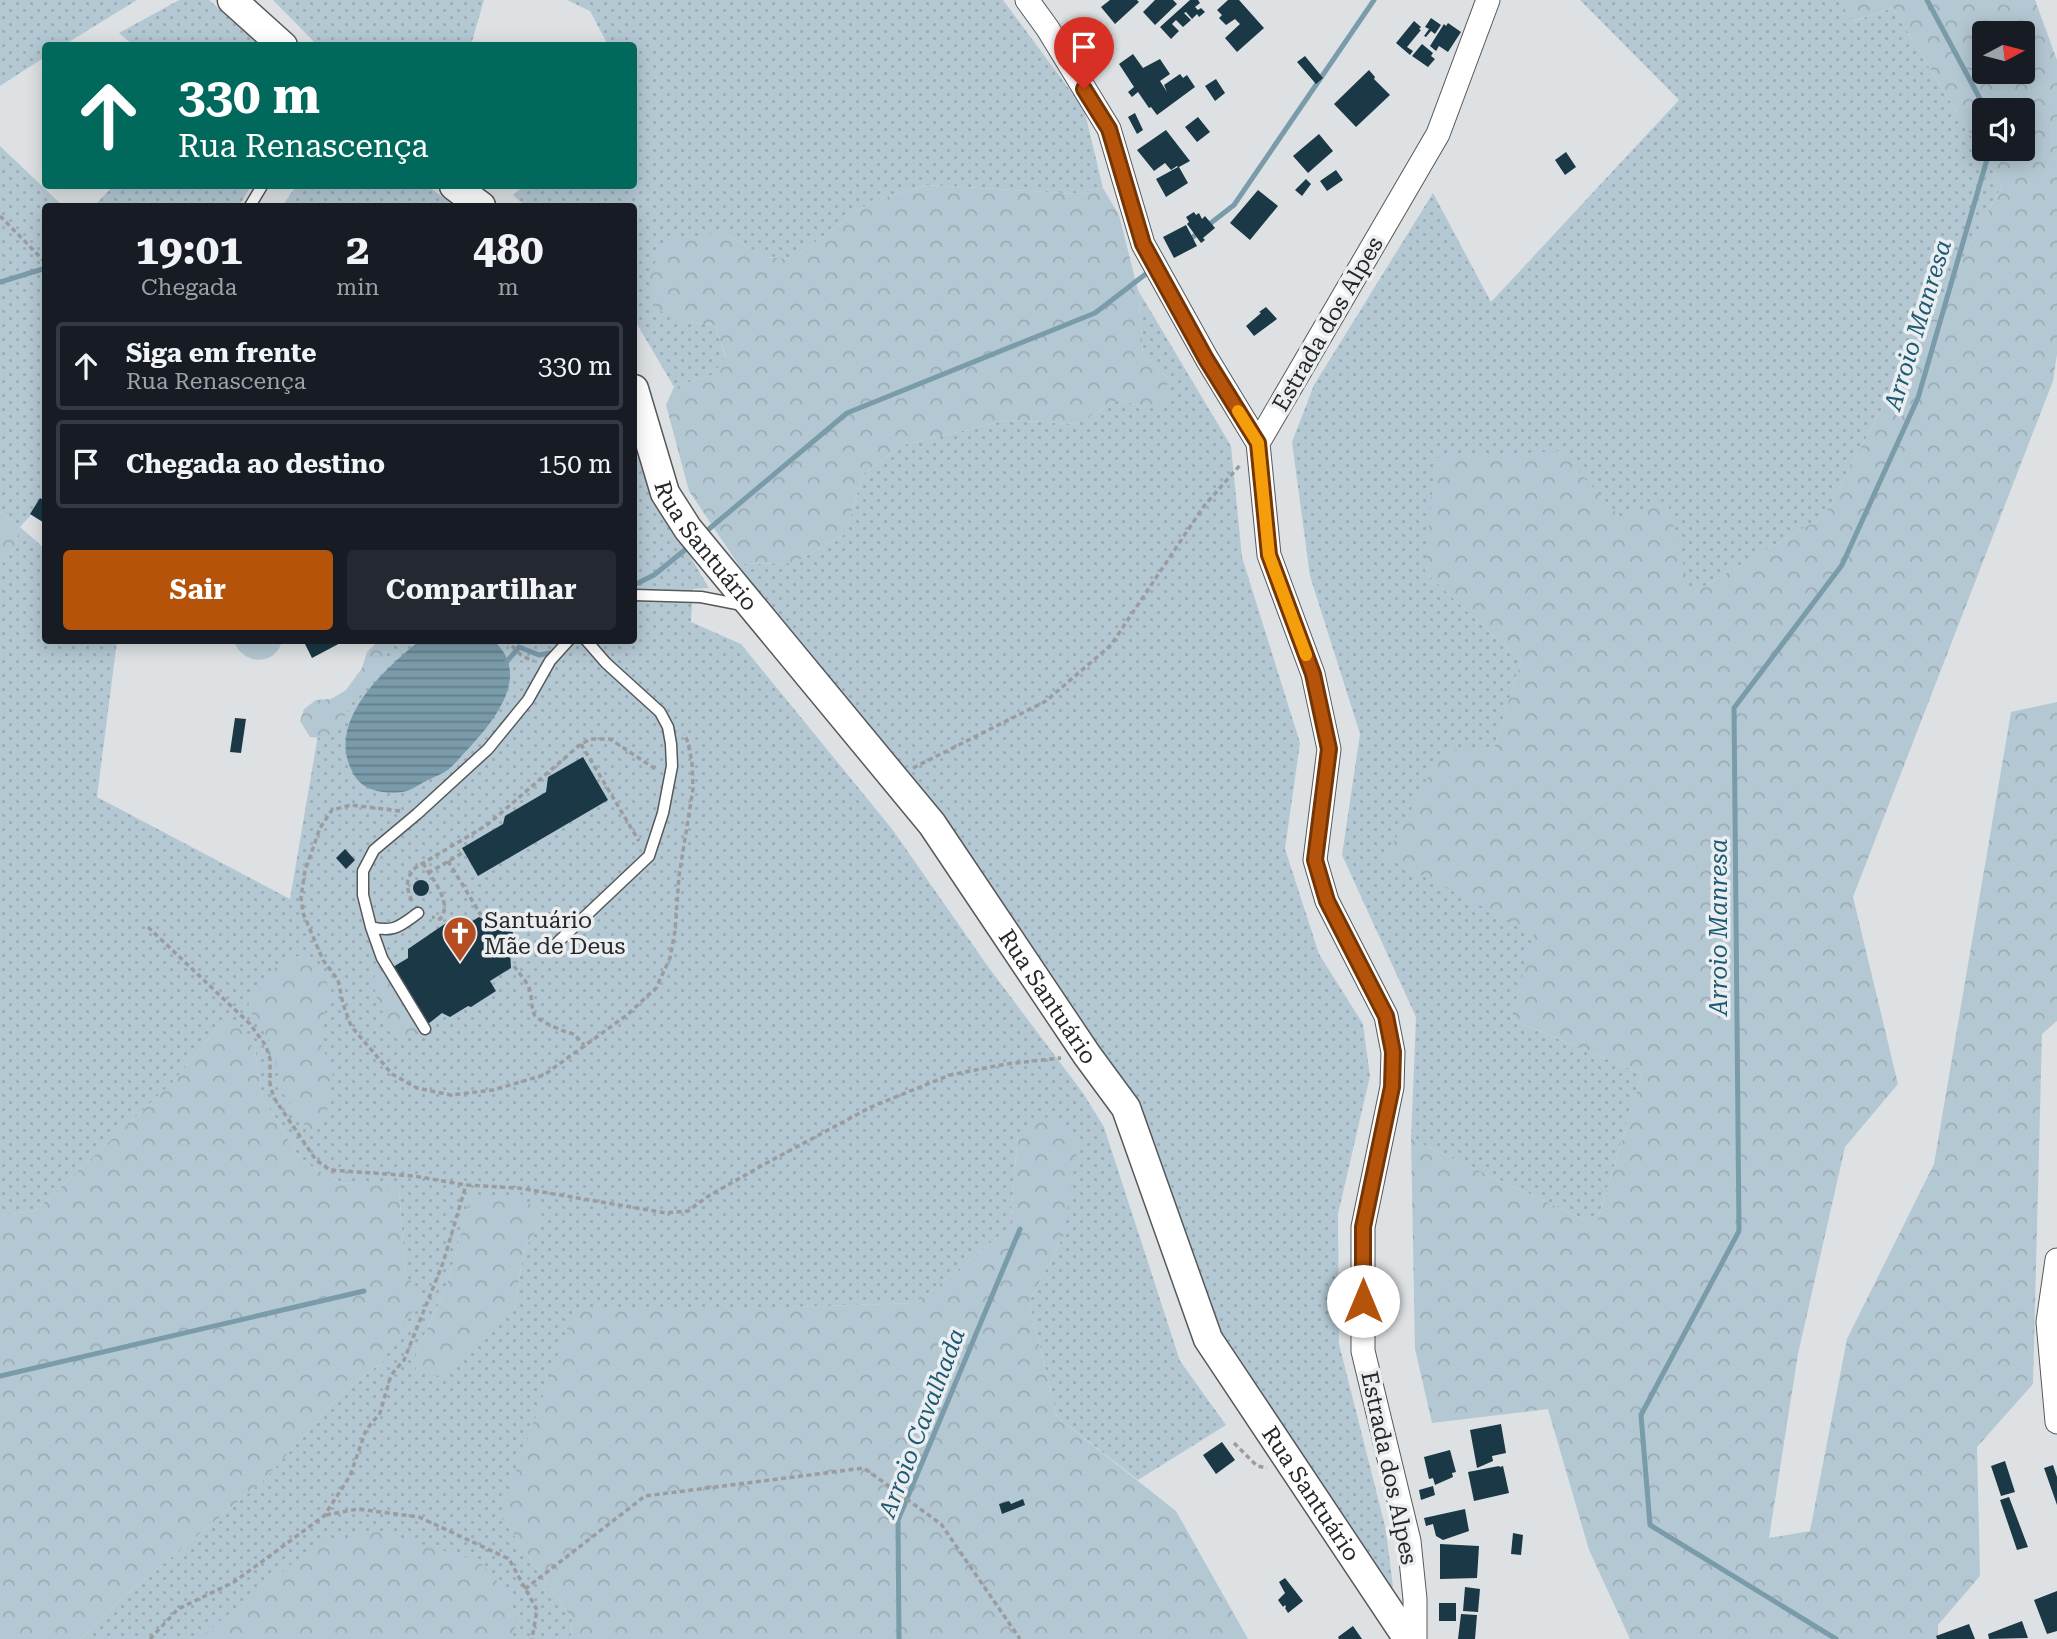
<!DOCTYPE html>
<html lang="pt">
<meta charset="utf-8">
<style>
body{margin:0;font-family:"Roboto Serif",serif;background:#242831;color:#f1f3f6;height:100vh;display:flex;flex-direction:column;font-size:26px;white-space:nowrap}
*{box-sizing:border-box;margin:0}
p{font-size:23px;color:#9ea1a6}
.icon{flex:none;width:38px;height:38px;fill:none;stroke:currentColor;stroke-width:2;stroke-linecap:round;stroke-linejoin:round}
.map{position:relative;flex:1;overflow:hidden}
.sheet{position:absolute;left:42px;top:203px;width:595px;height:441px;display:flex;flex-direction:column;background:#171b24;border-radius:7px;box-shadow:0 4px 18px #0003}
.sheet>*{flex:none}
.guide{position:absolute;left:42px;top:42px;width:595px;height:147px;border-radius:7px;box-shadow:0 4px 18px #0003;background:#00695c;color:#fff;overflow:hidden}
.needle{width:46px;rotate:83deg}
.fabs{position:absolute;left:1972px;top:21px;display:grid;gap:14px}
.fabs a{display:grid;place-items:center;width:63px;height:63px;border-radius:7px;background:#171b24;box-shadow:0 4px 18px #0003;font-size:35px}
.pin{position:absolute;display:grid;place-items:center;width:60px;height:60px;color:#fff;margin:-72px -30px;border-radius:50% 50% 50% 0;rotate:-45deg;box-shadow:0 0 7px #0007}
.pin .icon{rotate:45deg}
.me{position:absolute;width:77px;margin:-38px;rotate:0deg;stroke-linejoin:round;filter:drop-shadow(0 0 5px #0008)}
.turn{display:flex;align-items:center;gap:24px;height:147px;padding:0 21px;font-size:32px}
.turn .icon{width:91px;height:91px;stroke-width:2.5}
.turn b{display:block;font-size:49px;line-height:60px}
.eta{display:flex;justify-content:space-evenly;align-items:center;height:119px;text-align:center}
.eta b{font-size:42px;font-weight:700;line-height:49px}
.primary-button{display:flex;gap:14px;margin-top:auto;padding:14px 21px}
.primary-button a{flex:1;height:80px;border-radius:7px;background:#b45309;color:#fff;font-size:28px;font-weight:700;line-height:80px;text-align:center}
.primary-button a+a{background:#242831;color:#f1f3f6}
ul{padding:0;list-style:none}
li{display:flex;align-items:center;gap:21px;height:88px;margin:0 14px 10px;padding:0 7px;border:4px solid #363941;border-radius:7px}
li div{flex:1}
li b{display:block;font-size:26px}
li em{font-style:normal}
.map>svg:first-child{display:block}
.green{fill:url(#green-dots);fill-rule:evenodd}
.forest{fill:url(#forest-crowns);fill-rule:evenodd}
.pitch{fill:#b4c8d3}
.water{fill:url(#water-rules)}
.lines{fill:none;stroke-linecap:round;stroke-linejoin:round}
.stream{stroke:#7a9baa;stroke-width:5}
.building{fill:#1a3845}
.service-casing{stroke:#56585a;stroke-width:13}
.minor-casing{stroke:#56585a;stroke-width:25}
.tertiary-casing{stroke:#56585a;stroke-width:31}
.path{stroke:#9a9c9e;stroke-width:3.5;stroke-dasharray:5 3.5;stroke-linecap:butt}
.service{stroke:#fff;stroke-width:10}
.minor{stroke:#fff;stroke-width:23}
.tertiary{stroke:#fff;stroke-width:28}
.route-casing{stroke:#753606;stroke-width:18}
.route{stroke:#b45309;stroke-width:12}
.slow{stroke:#f59e0b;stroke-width:12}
.labels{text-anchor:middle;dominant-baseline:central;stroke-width:7;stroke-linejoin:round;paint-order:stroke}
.street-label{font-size:23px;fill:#262728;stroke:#ebeef0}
.poi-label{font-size:23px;fill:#262728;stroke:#ebeef0;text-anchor:start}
.water-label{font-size:24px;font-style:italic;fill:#1d5a73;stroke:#ebeef0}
</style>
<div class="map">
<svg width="2057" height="1639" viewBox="0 0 2057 1639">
<defs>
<pattern id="green-dots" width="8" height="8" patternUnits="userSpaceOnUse" patternTransform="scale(1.75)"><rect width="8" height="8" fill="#b4c8d3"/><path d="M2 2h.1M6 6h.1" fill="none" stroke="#9bacb5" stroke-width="1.8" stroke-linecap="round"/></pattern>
<pattern id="forest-crowns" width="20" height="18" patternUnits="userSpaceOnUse" patternTransform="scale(1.75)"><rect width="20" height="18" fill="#b4c8d3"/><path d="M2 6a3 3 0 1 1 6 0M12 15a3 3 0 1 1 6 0" fill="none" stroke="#9bacb5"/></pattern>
<pattern id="water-rules" width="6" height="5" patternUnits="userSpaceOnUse" patternTransform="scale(1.75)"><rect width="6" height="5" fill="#7a9baa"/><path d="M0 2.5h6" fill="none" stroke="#647e8a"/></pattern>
</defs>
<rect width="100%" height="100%" fill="#dee1e3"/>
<path class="green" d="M0,0H137L64,45L46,46L45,57L0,86Z
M179,0H209L261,45H133L119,33Z
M273,0H484L471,45L318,46Z
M567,0H1003L1084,109L1103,188L1080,194L928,185L872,201L792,259L765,257L722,232L685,322L715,325L726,358L712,375L674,387L634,319V206H525L513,195L524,186H634V46L608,45L590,11Z
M1580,0H1838L1854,21L1893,8L2002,186L1824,516L1691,594L1559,451L1425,572L1521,661L1493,752L1387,857L1535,933L1511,1019L1642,1074L1596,1225L1411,1139L1416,1017L1342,855L1360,734L1310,576L1292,442L1314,385L1433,193L1491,302L1679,100Z
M0,146L63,206H46L45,500L20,527L45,549L46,640L117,641L97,797L290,899L321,717L396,641L634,640V439L649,487L709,588L693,589L691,622L741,644L892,829L989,968L1083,1093L1104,1127L1180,1361L1226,1425L1138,1480L1057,1417L1029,1302L1063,1237L1018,1134L1010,1227L916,1303L793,1307L500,1515L572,1619L571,1639H80L113,1606L264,1480L341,1394L382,1362L405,1275L399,1187L340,1183L301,1160L262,1097L255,1050L221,1023L175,1080L35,1211L0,1215V566L12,553L20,527L0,512ZM471,1197L543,1221L524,1249L514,1310L416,1353L447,1285Z
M113,186H251L239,206H94Z
M296,186H428L454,206H282Z
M1138,290L1231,446L1242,557L1300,743L1285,849L1319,954L1363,1024L1370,1076L1338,1214L1339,1344L1386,1530L1393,1587L1388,1589L1218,1335L1142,1110L927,798L780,623L738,564L794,563L845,534L863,474L903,445L1008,420L1077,424L1119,399L1146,408L1167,377L1143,354Z"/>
<path class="forest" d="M1838,0H2035L2057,60V354L2053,381L1853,897L1898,1084L1845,1147L1798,1354L1769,1538L1810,1531L1847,1339L1934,1164L2011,712L2057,702V1021L2042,1034L2033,1384L1977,1447L1980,1576L1938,1625V1639H1630L1589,1550L1548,1409L1432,1423L1415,1349L1411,1139L1596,1225L1642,1074L1511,1019L1534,933L1386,857L1443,749L1493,752L1521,661L1425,572L1435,458L1560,451L1620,517L1667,500L1691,594L1824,516L2002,186L1893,8L1853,21ZM1984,33H2023V72H1984ZM1984,110H2023V149H1984Z
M928,185L1080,194L1103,188L1119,215L1138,290L1143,354L1167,377V401L1146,408L1119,399L1077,424L1008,420L903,445L863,474L845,534L794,563L738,564L689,491L666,405L674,387L712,375L726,357L715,325L685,322L654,308L649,274L667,240L722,232L765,257L792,259L872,201Z
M0,512L20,527L12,553L0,566Z
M378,641H398L387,651L384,663L377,674L369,678L351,700L346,714L334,733L319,738L310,737L300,721L304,709L316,700L331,699L346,690L362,668L367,652Z
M304,954L318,964L328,985L329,1003L322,1019L320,1042L333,1071L326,1118L310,1133L281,1090L273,1046L248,1008L250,999L279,963Z
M381,966L405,1011L415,1026L417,1034L414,1038C387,1034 368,992 376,967Z
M234,1020L255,1050L262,1097L301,1160L340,1183L399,1186L405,1275L422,1293L408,1320L382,1362L341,1394L264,1480L113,1606L80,1639H0V1215L35,1211L175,1080L221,1023Z
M1051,1115L1078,1145L1063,1237L1029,1302L1057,1417L1176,1511L1248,1639H571L572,1619L500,1515L574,1310L793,1307L916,1303L1010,1227L1018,1134Z
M471,1196H511L540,1208L543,1221L524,1249L514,1310L439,1376L416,1370V1353L447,1285Z
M378,1531L479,1561L508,1593L517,1625L508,1639H198L317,1544Z"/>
<path class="pitch" d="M234,641V640L282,641C275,667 242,665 234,641Z"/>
<path class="water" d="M419,641H494C532,675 494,721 468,749C462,755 456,763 449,769C443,774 433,777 426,781C418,785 410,791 402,792C382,794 361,791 352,771C326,721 384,670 419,641Z"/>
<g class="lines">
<path class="stream" d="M1927,0L1986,110
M1189,240L1234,205L1374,0
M0,282L46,268
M703,534L847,413L1095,313L1151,270
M634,585L654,575L691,545
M503,666L519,647L539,655L556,652
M0,1376L364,1291
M899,1639L898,1520L1020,1229
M1836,1639L1650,1525L1641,1415L1739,1231L1734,708L1842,565L1918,398L1990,149"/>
</g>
<path class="building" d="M1110,0H1137L1139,2L1115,24L1101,7Z
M1155,0H1173L1177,4L1155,25L1143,12Z
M1190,0H1198L1200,3L1195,7L1198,10L1201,8L1205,12L1199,17L1197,14L1192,19L1186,12L1184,13L1191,20L1183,27L1176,20L1172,24L1179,31L1171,39L1160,27Z
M1228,0H1239L1264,28L1237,52L1225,38L1240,24L1235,19L1226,25L1219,18L1222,15L1217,10Z
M1431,18L1441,25L1435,34L1431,31L1426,37L1424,36L1429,29L1425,27Z
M1414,21L1421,27L1419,29L1421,30L1407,47L1413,51L1410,55L1396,43Z
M1448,23L1461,32L1448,52L1439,46L1436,51L1430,46L1444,24L1446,26Z
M1422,44L1433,53L1431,56L1435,59L1428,67L1412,56Z
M1133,54L1143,68L1160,59L1170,74L1160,81L1167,92L1164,85L1180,74L1183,78L1187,75L1195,87L1157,115L1151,107L1149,108L1138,92L1132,97L1128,92L1134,87L1119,64Z
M1305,56L1323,78L1316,84L1297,62Z
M1369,70L1375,77L1374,79L1390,95L1356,127L1334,104Z
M1216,79L1225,93L1215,101L1205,86Z
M1135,113L1143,130L1137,134L1128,117Z
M1198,117L1210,132L1197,142L1185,127Z
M1166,130L1190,161L1179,167L1188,183L1166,197L1156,179L1178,167L1177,166L1171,170L1165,163L1154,171L1137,150Z
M1319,134L1333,151L1308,173L1293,156Z
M1566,152L1576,167L1565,175L1555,160Z
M1336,170L1343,180L1327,191L1320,181Z
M1306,179L1311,184L1302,196L1295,190Z
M1258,190L1278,206L1250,240L1230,223Z
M1194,212L1196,215L1199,213L1202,219L1205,216L1215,228L1203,238L1205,240L1201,243L1187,224L1189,222L1186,217Z
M1186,225L1197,246L1174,258L1163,237Z
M1266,307L1277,319L1254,336L1246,326L1261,313L1259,312Z
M40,498L46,502V524L30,514Z
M303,640H346L312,658Z
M235,718L246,719L241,753L230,752Z
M583,757L608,800L478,876L462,848L503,824L505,816L546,792L548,777Z
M345,849L355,860L346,869L336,858Z
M413 888a8 8 0 1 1 16 0a8 8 0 1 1-16 0Z
M479,917L495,925L511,930L513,933L510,951L511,968L490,981L496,991L471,1007L468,1006L450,1017L442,1013L428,1024L393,967L408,958V949L452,919L459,929Z
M1501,1424L1506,1453L1492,1456L1493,1461L1477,1468L1470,1430Z
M1222,1442L1235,1460L1216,1474L1203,1455Z
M1450,1450L1456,1472L1452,1473L1453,1477L1435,1485L1433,1478L1429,1479L1424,1457Z
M2005,1461L2015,1492L2001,1496L1991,1466Z
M2053,1465L2057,1477V1505L2044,1468Z
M1499,1466L1500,1467L1503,1466L1509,1493L1474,1501L1468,1472Z
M1433,1486L1435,1495L1421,1500L1419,1490Z
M2009,1497L2028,1547L2017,1550L2000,1500Z
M1023,1499L1025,1505L1002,1514L999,1504L1009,1501L1011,1504Z
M1465,1509L1469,1531L1443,1540L1436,1536L1433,1524L1426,1526L1424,1518Z
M1513,1533L1523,1535L1521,1555L1511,1554Z
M1440,1544L1479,1546L1477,1578L1440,1579Z
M1285,1578L1303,1601L1288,1613L1285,1608L1286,1607L1285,1605L1283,1607L1278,1600L1285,1593L1279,1582Z
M1465,1587L1480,1589L1478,1612L1463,1611Z
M2057,1591V1631L2047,1634L2034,1600Z
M1439,1603H1456V1621H1439Z
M1461,1614L1477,1615L1475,1639H1458Z
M2022,1621L2028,1638L1989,1639L1988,1634Z
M1969,1624L1975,1639H1937L1936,1636Z
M1353,1626L1362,1639H1339L1338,1637Z"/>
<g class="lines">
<g class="service-casing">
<path id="service" d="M250,206L262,186
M634,595L701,597L742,605
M418,913C400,926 394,933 371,927L363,895V871L374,850L417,814L488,749L528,700L550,661L569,640
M371,927L382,958L425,1029
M558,942L649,856L663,813L672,766L671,744L668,727L660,712L606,663L586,640"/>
</g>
<g class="minor-casing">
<path id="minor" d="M1027,0L1048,29L1109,129L1143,244L1207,359L1258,443
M2057,1260L2048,1322L2057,1422
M1415,1639V1599L1409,1541L1363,1351V1227L1392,1087L1393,1052L1386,1016L1327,901L1315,860L1329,749L1313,674L1269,555L1258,443L1438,134L1488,0"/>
</g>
<g class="tertiary-casing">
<g id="tertiary">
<path d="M232,0L283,46"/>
<path d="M454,186L481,206"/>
<path id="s1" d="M634,389L665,493L688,529L932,824L1087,1055L1126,1108L1208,1339L1408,1639"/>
</g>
</g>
<path class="path" d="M0,216L46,263
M506,640L522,656L534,661
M581,744L639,841
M913,768L1046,701L1111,645L1204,506L1241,464
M400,811L351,805L332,810L320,828L305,871L301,897L303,913L323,960L338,980L343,1004L351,1026L392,1074L417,1088L451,1095L493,1090L544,1075L627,1015L656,988L670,958L675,931L679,876L693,789L692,763L688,742L684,734
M448,861L481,915
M423,863C431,878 454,903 440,919L432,917
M428,873L464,852
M412,901C406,887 405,879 415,868L487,825L581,744L591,739H610L657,770
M148,927L250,1024L266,1046L270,1059V1084L274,1098L316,1160L330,1170L414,1176L466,1185L519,1188L666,1213L688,1211L707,1197L761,1166L871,1107L950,1075L1006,1064L1061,1058
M514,966C519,974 528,982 530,991C532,998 531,1006 534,1014C536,1020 566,1033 574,1034L584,1045
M1234,1443L1257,1466L1267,1468
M326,1515L358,1509L419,1517L509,1559L537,1610L532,1639
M525,1589L645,1496L864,1468L941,1524L1020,1639
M150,1639L178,1609L234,1582L324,1516L350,1476L366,1430L380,1413L391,1375L404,1360L443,1263L466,1185"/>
<use href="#service" class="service"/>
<use href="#minor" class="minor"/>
<use href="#tertiary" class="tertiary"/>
</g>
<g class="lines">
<g class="route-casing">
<path id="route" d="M1084,89L1109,129L1143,244L1206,359L1258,443L1269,555L1313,674L1329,749L1315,860L1327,901L1386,1016L1393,1052L1392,1087L1363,1227V1301"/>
</g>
<use href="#route" class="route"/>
<path class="slow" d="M1238,411L1258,443L1269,555L1306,655"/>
</g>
<defs>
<g id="church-pin" transform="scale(1.75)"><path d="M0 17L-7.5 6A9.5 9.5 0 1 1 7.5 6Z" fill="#b54f23" stroke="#ebeef0"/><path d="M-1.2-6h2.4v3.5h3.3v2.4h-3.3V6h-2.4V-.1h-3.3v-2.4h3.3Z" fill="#fff"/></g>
</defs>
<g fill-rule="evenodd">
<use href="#church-pin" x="460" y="933"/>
</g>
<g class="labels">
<g class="street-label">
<text transform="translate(1328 324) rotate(-60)">Estrada dos Alpes</text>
<text stroke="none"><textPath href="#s1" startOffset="175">Rua Santuário</textPath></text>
<text stroke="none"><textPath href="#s1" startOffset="742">Rua Santuário</textPath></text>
<text transform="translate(1389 1468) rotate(78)">Estrada dos Alpes</text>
<text stroke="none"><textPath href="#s1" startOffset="1309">Rua Santuário</textPath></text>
</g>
<g class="poi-label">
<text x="484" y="920">Santuário<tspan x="484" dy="26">Mãe de Deus</tspan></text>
</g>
<g class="water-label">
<text transform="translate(1918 325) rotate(-73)">Arroio Manresa</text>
<text transform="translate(1719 927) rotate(-90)">Arroio Manresa</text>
<text transform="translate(922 1423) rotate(-69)">Arroio Cavalhada</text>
</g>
</g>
</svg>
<div class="fabs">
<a><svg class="needle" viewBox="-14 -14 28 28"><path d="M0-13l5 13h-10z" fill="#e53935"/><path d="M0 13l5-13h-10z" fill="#9ea1a6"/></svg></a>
<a><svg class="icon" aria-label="sound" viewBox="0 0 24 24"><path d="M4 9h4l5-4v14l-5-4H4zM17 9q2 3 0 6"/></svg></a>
</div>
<div class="pin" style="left:1084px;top:89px;background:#d93025"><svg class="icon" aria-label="arrive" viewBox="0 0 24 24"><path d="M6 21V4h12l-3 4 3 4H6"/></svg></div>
<svg class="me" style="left:1363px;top:1301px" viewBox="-20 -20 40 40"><circle r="19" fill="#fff"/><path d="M0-13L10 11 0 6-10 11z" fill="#b45309"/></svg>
<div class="guide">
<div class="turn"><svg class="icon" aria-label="ahead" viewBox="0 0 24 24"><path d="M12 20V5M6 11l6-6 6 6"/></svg><div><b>330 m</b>Rua Renascença</div></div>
</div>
<section class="sheet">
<div class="eta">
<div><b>19:01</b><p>Chegada</p></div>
<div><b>2</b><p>min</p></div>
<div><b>480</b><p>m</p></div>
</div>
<ul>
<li><svg class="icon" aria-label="ahead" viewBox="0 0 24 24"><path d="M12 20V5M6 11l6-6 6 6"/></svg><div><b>Siga em frente</b><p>Rua Renascença</p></div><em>330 m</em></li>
<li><svg class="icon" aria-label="arrive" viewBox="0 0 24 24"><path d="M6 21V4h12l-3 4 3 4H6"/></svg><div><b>Chegada ao destino</b></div><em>150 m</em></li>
</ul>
<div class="primary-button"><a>Sair</a><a>Compartilhar</a></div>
</section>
</div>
